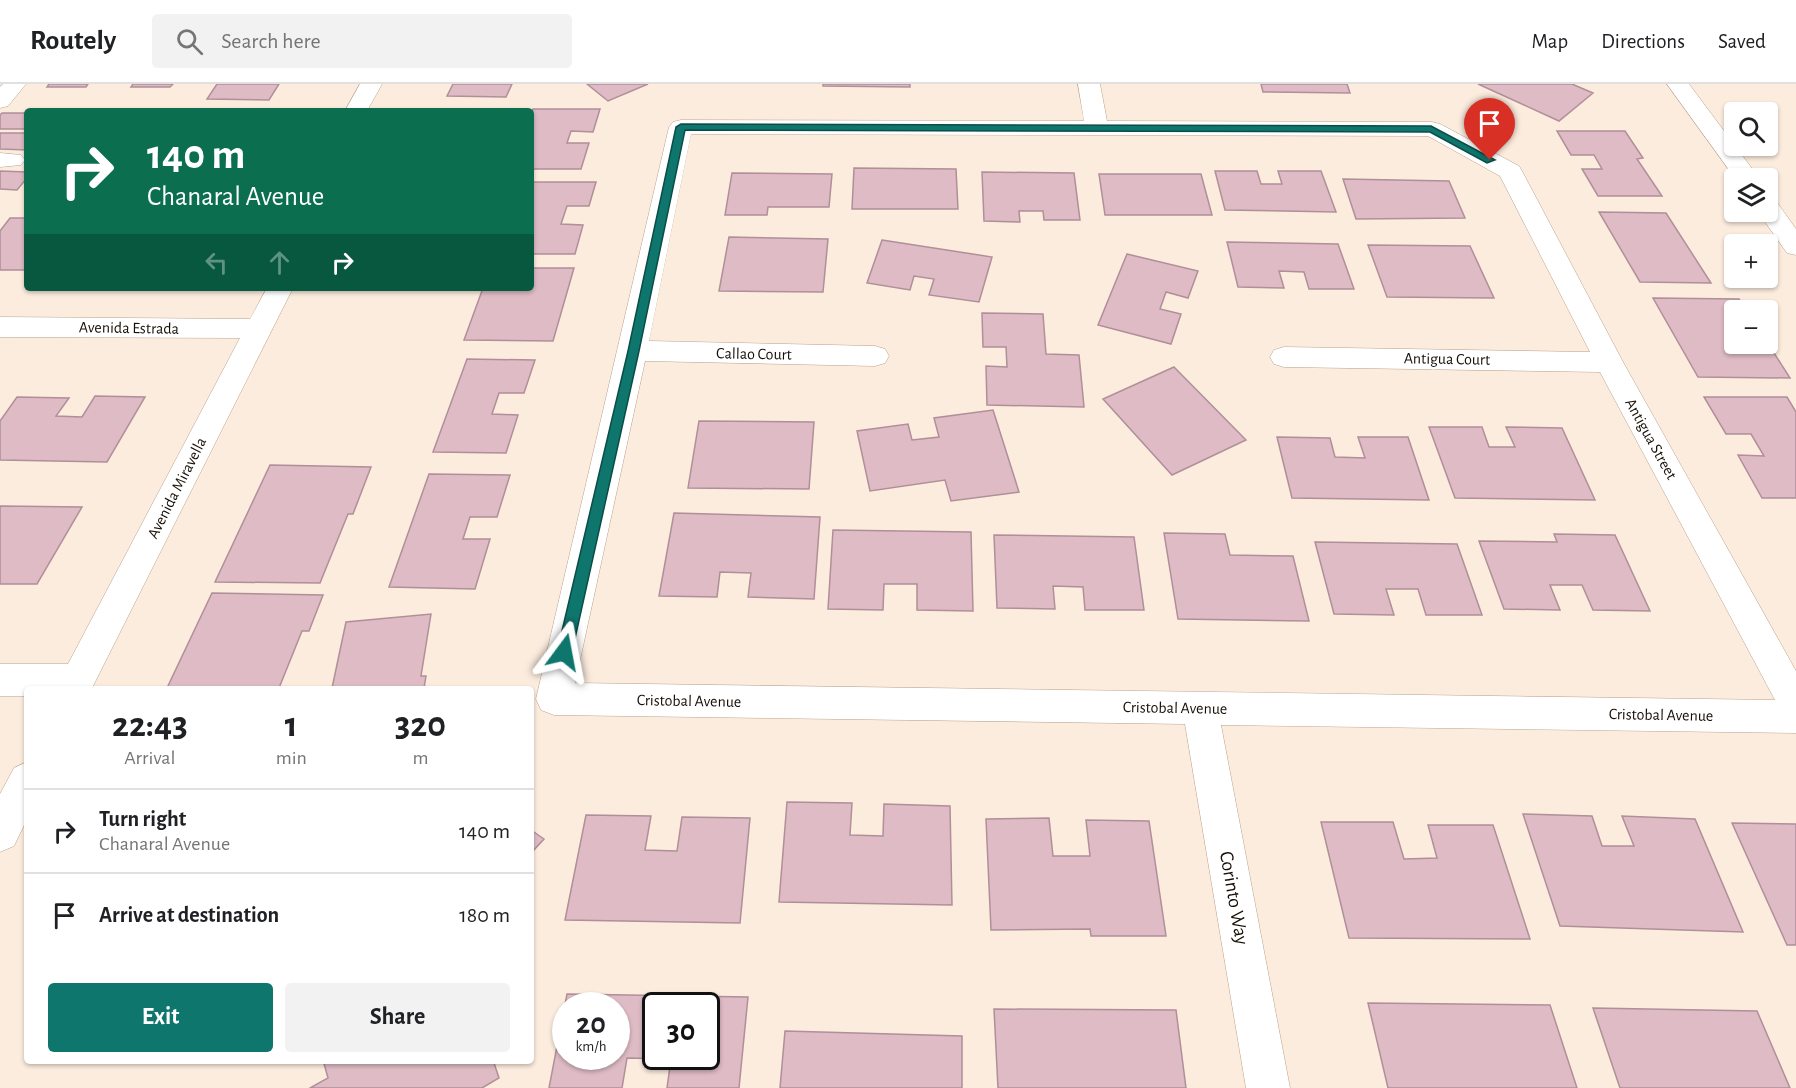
<!DOCTYPE html>
<meta charset="utf-8">
<style>
body{margin:0;font-family:"Alegreya Sans",sans-serif;background:#f2f2f2;color:#202124;height:100vh;display:flex;flex-direction:column;font-size:22px;white-space:nowrap}
*{box-sizing:border-box;margin:0}
p{font-size:20px;color:#757577}
.icon{flex:none;width:33px;height:33px;fill:none;stroke:currentColor;stroke-width:2;stroke-linecap:round;stroke-linejoin:round}
.map{position:relative;flex:1;overflow:hidden}
.details{position:absolute;left:24px;top:602px;width:510px;height:378px;display:flex;flex-direction:column;background:#fff;border-radius:6px;box-shadow:0 2px 4px #0004}
.details>*{flex:none}
.banner{position:absolute;left:24px;top:24px;width:510px;height:183px;border-radius:6px;box-shadow:0 2px 4px #0004;background:#0b6e4f;color:#fff;overflow:hidden}
.tools{position:absolute;left:1724px;top:18px;display:grid;gap:12px}
.tools a{display:grid;place-items:center;width:54px;height:54px;border-radius:6px;background:#fff;box-shadow:0 2px 4px #0004;font-size:30px}
.speed{position:absolute;left:552px;top:908px;display:flex;gap:12px;font-size:30px;font-weight:700;text-align:center}
.speed>*{display:grid;place-content:center;width:78px;height:78px;border-radius:50%;background:#fff;box-shadow:0 2px 4px #0004;line-height:1}
.speed small{font-size:15px;font-weight:400}
.speed .limit{border:3px solid #111;border-radius:9px;background:#fff;color:#111}
.pin{position:absolute;display:grid;place-items:center;width:51px;height:51px;color:#fff;margin:-62px -26px;border-radius:50% 50% 50% 0;rotate:-45deg;box-shadow:0 0 6px #0007}
.pin .icon{rotate:45deg}
.me{position:absolute;width:66px;margin:-33px;rotate:13deg;stroke-linejoin:round;filter:drop-shadow(0 0 4px #0008)}
.turn{display:flex;align-items:center;gap:21px;height:126px;padding:0 24px;font-size:27px}
.turn .icon{width:78px;height:78px;stroke-width:2.5}
.turn b{display:block;font-size:42px;line-height:51px}
.lanes{display:flex;align-items:center;height:57px;padding:0 24px;background:#0003;justify-content:center;gap:30px;direction:ltr}
.lanes .off{opacity:.35}
.eta{display:flex;justify-content:space-evenly;align-items:center;height:102px;text-align:center}
.eta b{font-size:36px;font-weight:700;line-height:42px}
.cta{display:flex;gap:12px;margin-top:auto;padding:12px 24px}
.cta a{flex:1;height:69px;border-radius:6px;background:#0f766e;color:#fff;font-size:24px;font-weight:700;line-height:69px;text-align:center}
.cta a+a{background:#f2f2f2;color:#202124}
ul{padding:0;list-style:none}
li{display:flex;align-items:center;gap:18px;height:84px;padding:0 24px;border-top:2px solid #e0e0e0}
li div{flex:1}
li b{display:block;font-size:22px}
li em{font-style:normal}
header{display:flex;align-items:center;gap:36px;box-sizing:border-box;height:84px;padding:0 30px;background:#fff;border-bottom:2px solid #e0e0e0}
header strong{font-size:28px}
nav{display:flex;gap:33px;margin-inline-start:auto;font-size:21px}
.search{width:420px;height:54px;background:#f2f2f2;display:flex;align-items:center;gap:15px;box-sizing:border-box;padding:0 21px;border-radius:6px;color:#757577;font-size:22px}
.map>svg:first-child{display:block}
.building{fill:#debbc5;stroke:#b08f99;stroke-width:1.5;fill-rule:evenodd}
.lines{fill:none;stroke-linecap:round;stroke-linejoin:round}
.minor-casing{stroke:#baa28c;stroke-width:1}
.minor{fill:#fff;fill-rule:evenodd}
.route{fill:#0f766e;stroke:#0a4d48;stroke-width:1.5}
.labels{text-anchor:middle;dominant-baseline:central;stroke-width:5;stroke-linejoin:round;paint-order:stroke}
.street-label{font-size:16px;fill:#170f07;stroke:#fff}
.near-street-label{font-size:20px;fill:#170f07;stroke:#fff}
</style>
<header>
<strong>Routely</strong>
<div class="search"><svg class="icon" aria-label="search" viewBox="0 0 24 24"><circle cx="10" cy="10" r="6"/><path d="M15 15l6 6"/></svg>Search here</div>
<nav><a>Map</a><a>Directions</a><a>Saved</a></nav>
</header>
<div class="map">
<svg width="1796" height="1004" viewBox="0 0 1796 1004">
<rect width="100%" height="100%" fill="#fcecde"/>
<path class="building" d="M49,0H88L86,3H47Z
M133,0H173L170,3H131Z
M217,0H279L269,16L207,15Z
M453,0H512L506,13L447,12Z
M587,0H648L608,17Z
M823,0H910V3L823,2Z
M1261,0H1347L1350,9L1263,8Z
M1478,0H1572L1593,9L1559,37Z
M431,25L504,26L430,27Z
M533,25H600L593,48L571,47L567,59H589L581,85H531V30Z
M2,29H27V45H0V31Z
M1557,47H1625L1643,74L1637,75L1662,112H1598L1582,85H1602L1594,71H1571Z
M0,49H27V66L0,65Z
M854,84L956,85L958,125H852Z
M0,87L27,88V94L17,106L0,105Z
M1215,87H1257L1261,100H1282L1278,87H1321L1336,128L1225,126Z
M982,88L1074,89L1080,136H1044L1043,127H1019L1020,138L984,137Z
M732,89L832,90L829,123H768L767,131H725Z
M1099,90H1201L1212,131H1105Z
M1343,95L1449,97L1465,134L1356,135Z
M531,98H596L589,122H567L561,140L583,141L575,170H531Z
M1599,128L1666,129L1711,199L1640,198Z
M10,134H27V186H0V147Z
M729,153L828,155L823,208L719,207Z
M882,156L992,173L979,218L929,211L934,195L914,192L910,206L867,199Z
M1227,158L1338,160L1354,205H1309L1304,188L1279,187L1284,204L1238,203Z
M1368,161L1470,162L1494,214L1387,213Z
M1127,170L1198,187L1188,214L1166,208L1160,225L1181,230L1171,260L1098,241Z
M531,184H574L553,257L464,256L483,204H531Z
M1653,214L1739,215L1746,226H1734V260L1767,258L1790,294L1698,293Z
M982,229L1043,230L1046,270L1079,271L1084,323L987,321L986,282L1007,283L1006,263H983Z
M467,275L535,276L524,309H499L492,330L518,331L506,369L433,368Z
M1174,283L1246,356L1172,391L1103,315Z
M95,312L145,313L107,378L0,376V337L17,313L69,314L56,332L82,333Z
M1704,313H1787L1796,328V414H1762L1738,371L1764,372L1751,350H1726Z
M993,326L1019,408L951,417L945,396L870,407L857,347L908,340L912,356L939,353L934,334Z
M699,337L814,338L809,405L688,404Z
M1429,343H1482L1489,363H1515L1506,343L1562,344L1595,416L1455,414Z
M1277,353L1330,354L1335,373L1365,374L1358,353H1408L1429,416L1292,414Z
M270,381L371,383L353,430H348L320,499L215,498Z
M429,390L510,391L497,433H470L463,455H490L475,505L389,503Z
M0,422L82,423L37,500H0Z
M674,429L820,433L814,515L748,513L751,489L720,488L717,513L659,512Z
M833,446L971,448L973,527L917,526V500H884L883,526L828,525Z
M1164,449L1225,450L1230,471L1293,472L1309,537L1178,535Z
M1554,450L1615,451L1650,527L1593,526L1582,501H1550L1560,526L1504,525L1479,457L1557,458Z
M994,451L1134,453L1144,526H1085L1083,503L1053,502L1055,525L997,524Z
M1315,458L1457,460L1482,531H1426L1418,505H1386L1394,531L1334,530Z
M212,509L323,511L309,547H302L279,604H167Z
M431,530L421,592H426L424,604H332L346,538Z
M787,718L852,719L850,751L883,752L884,720L950,722L952,821L779,818Z
M1523,730L1592,732L1602,762H1634L1622,732L1695,735L1743,848L1560,842Z
M586,731L651,732L645,766L677,767L682,733L750,734L740,839L565,836Z
M1049,734L1053,772H1090L1086,736L1149,737L1166,852H1091L1090,845L991,846L986,735Z
M1321,738H1393L1404,775L1437,774L1428,741H1493L1530,855L1349,854Z
M1732,739L1796,740V861H1787Z
M531,746L544,755L531,769Z
M567,910L748,913L739,1004H667L671,975L627,974L622,1004H549ZM566,921H616V972H566ZM656,921H706V972H656Z
M1368,919L1550,921L1577,1004H1388Z
M1593,924L1757,927L1790,1004H1620Z
M994,925L1176,926L1186,1004H998Z
M785,947L962,952V1004H780Z
M323,976H493L499,994L482,1004H310L328,994Z"/>
<g class="lines">
<g class="minor-casing">
<path id="minor" d="M3,0H26L8,22L0,24V3Z
M360,0H382L367,27H345Z
M1078,0H1100L1107,37L1432,38L1440,40L1519,82L1522,87L1623,278L1796,587V649L1221,641L1290,1004H1246L1185,640L554,631L541,626L536,615L669,43L673,38L681,36L1084,37ZM691,50L1428,52L1500,92L1590,268L1284,263L1274,266L1270,273L1274,280L1284,283L1600,288L1775,616L575,599L645,277L875,282L885,279L889,272L885,265L875,262L649,257Z
M1667,0H1689L1759,94H1735Z
M0,69L21,71L25,76L21,81L0,83Z
M1767,115L1776,117L1796,145V171L1787,169L1758,128H1767Z
M267,204H293L92,604H27V612H0V580H68L240,254L0,253V233L250,235Z
M27,678V735L14,762L0,768V710L14,684Z"/>
</g>
<use href="#minor" class="minor"/>
</g>
<path class="route" d="M681,40L1431,42L1495,76L1487,79L1430,48L685,46L639,267L572,568L569,573L564,574L559,573L557,568L628,267L676,43Z"/>
<g class="labels">
<g class="street-label">
<text transform="translate(129 244) rotate(1)">Avenida Estrada</text>
<text transform="translate(754 270) rotate(1)">Callao Court</text>
<text transform="translate(1447 275) rotate(1)">Antigua Court</text>
<text transform="translate(1651 355) rotate(61)">Antigua Street</text>
<text transform="translate(177 404) rotate(-63)">Avenida Miravella</text>
<text transform="translate(689 617) rotate(1)">Cristobal Avenue</text>
<text transform="translate(1175 624) rotate(1)">Cristobal Avenue</text>
<text transform="translate(1661 631) rotate(1)">Cristobal Avenue</text>
</g>
<g class="near-street-label">
<text transform="translate(1234 814) rotate(80)">Corinto Way</text>
</g>
</g>
</svg>
<div class="tools">
<a><svg class="icon" aria-label="search" viewBox="0 0 24 24"><circle cx="10" cy="10" r="6"/><path d="M15 15l6 6"/></svg></a>
<a><svg class="icon" aria-label="layers" viewBox="0 0 24 24"><path d="M12 4l9 5-9 5-9-5zM3 14l9 5 9-5"/></svg></a>
<a>+</a>
<a>−</a>
</div>
<div class="speed"><div>20<small>km/h</small></div><div class="limit">30</div></div>
<div class="pin" style="left:1490px;top:76px;background:#d93025"><svg class="icon" aria-label="arrive" viewBox="0 0 24 24"><path d="M6 21V4h12l-3 4 3 4H6"/></svg></div>
<svg class="me" style="left:564px;top:568px" viewBox="-20 -20 40 40"><path d="M0-17L14 15 0 8-14 15z" fill="#0f766e" stroke="#fff" stroke-width="4"/></svg>
<div class="banner">
<div class="turn"><svg class="icon" aria-label="right" viewBox="0 0 24 24"><path d="M7 20v-9h11M14 6l5 5-5 5"/></svg><div><b>140 m</b>Chanaral Avenue</div></div>
<div class="lanes"><svg class="icon off" aria-label="left" viewBox="0 0 24 24"><path d="M17 20v-9H6M10 6l-5 5 5 5"/></svg><svg class="icon off" aria-label="ahead" viewBox="0 0 24 24"><path d="M12 20V5M6 11l6-6 6 6"/></svg><svg class="icon" aria-label="right" viewBox="0 0 24 24"><path d="M7 20v-9h11M14 6l5 5-5 5"/></svg></div>
</div>
<section class="details">
<div class="eta">
<div><b>22:43</b><p>Arrival</p></div>
<div><b>1</b><p>min</p></div>
<div><b>320</b><p>m</p></div>
</div>
<ul>
<li><svg class="icon" aria-label="right" viewBox="0 0 24 24"><path d="M7 20v-9h11M14 6l5 5-5 5"/></svg><div><b>Turn right</b><p>Chanaral Avenue</p></div><em>140 m</em></li>
<li><svg class="icon" aria-label="arrive" viewBox="0 0 24 24"><path d="M6 21V4h12l-3 4 3 4H6"/></svg><div><b>Arrive at destination</b></div><em>180 m</em></li>
</ul>
<div class="cta"><a>Exit</a><a>Share</a></div>
</section>
</div>
